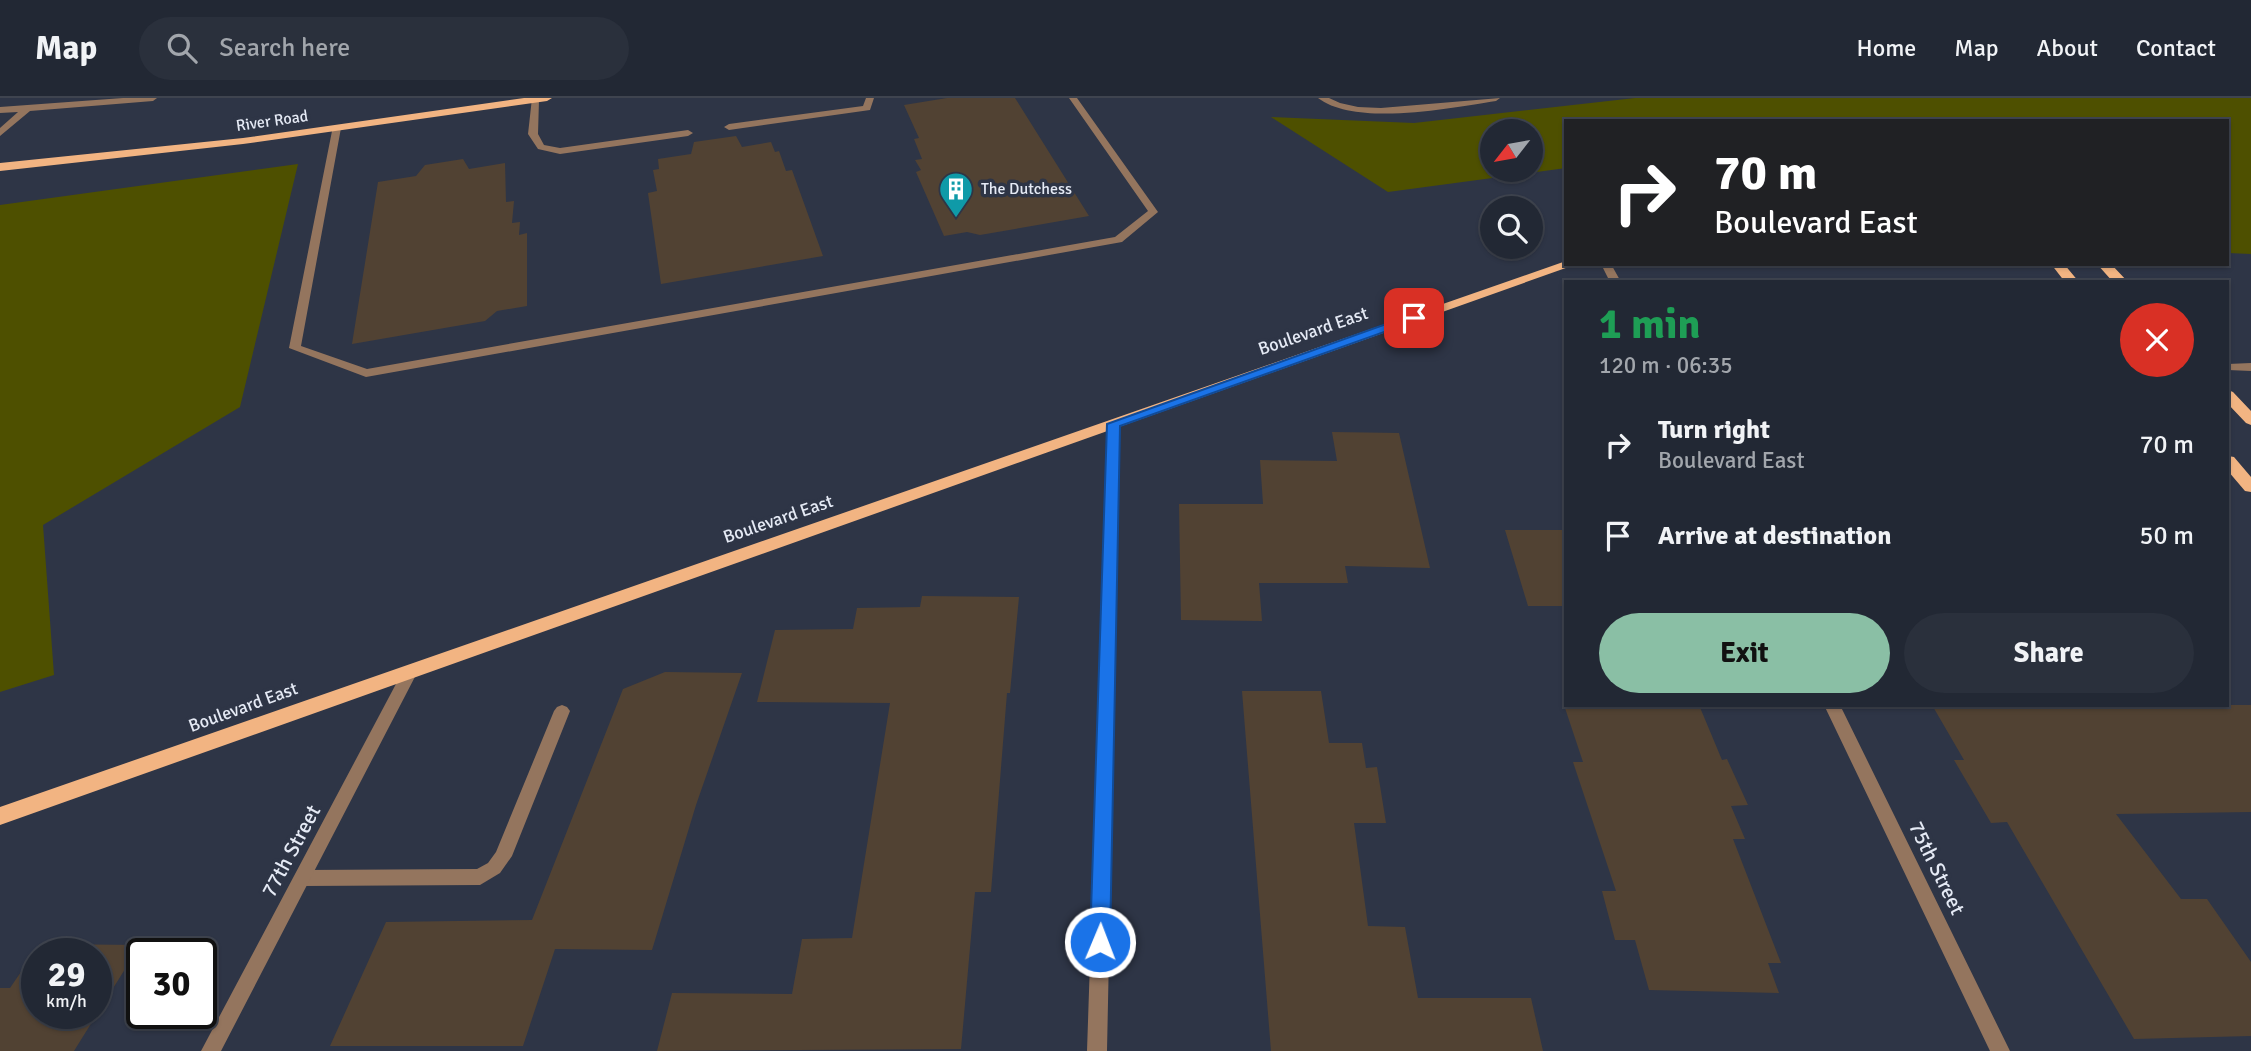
<!DOCTYPE html>
<meta charset="utf-8">
<style>
body{margin:0;font-family:Signika,sans-serif;background:#2a303c;color:#f1f3f6;height:100vh;display:flex;flex-direction:column;font-size:26px;white-space:nowrap}
*{box-sizing:border-box;margin:0}
p{font-size:23px;color:#a2a6ac}
.icon{flex:none;width:38px;height:38px;fill:none;stroke:currentColor;stroke-width:2;stroke-linecap:round;stroke-linejoin:round}
.map{position:relative;flex:1;overflow:hidden}
.sheet{position:absolute;left:1564px;top:182px;width:665px;height:427px;display:flex;flex-direction:column;background:#222834;border-radius:0px;box-shadow:0 2px 5px #0004,0 0 0 2px #3f444f}
.sheet>*{flex:none}
.banner{position:absolute;left:1564px;top:21px;width:665px;height:147px;border-radius:0px;box-shadow:0 2px 5px #0004,0 0 0 2px #3f444f;background:#202124;color:#fff;overflow:hidden}
.needle{width:46px;rotate:239deg}
.buttons{position:absolute;left:1480px;top:21px;display:grid;gap:14px}
.buttons a{display:grid;place-items:center;width:63px;height:63px;border-radius:50%;background:#222834;box-shadow:0 2px 5px #0004,0 0 0 2px #3f444f;font-size:35px}
.speed{position:absolute;left:21px;top:840px;display:flex;gap:14px;font-size:35px;font-weight:700;text-align:center}
.speed>*{display:grid;place-content:center;width:91px;height:91px;border-radius:50%;background:#222834;box-shadow:0 2px 5px #0004,0 0 0 2px #3f444f;line-height:1}
.speed small{font-size:18px;font-weight:400}
.speed .limit{border:4px solid #111;border-radius:10px;background:#fff;color:#111}
.pin{position:absolute;display:grid;place-items:center;width:60px;height:60px;color:#fff;margin:-30px;border-radius:14px;box-shadow:0 4px 10px #0006}
.me{position:absolute;width:77px;margin:-38px;rotate:1deg;stroke-linejoin:round;filter:drop-shadow(0 0 5px #0008)}
.turn{display:flex;align-items:center;gap:24px;height:147px;padding:0 35px;font-size:32px}
.turn .icon{width:91px;height:91px;stroke-width:2.5}
.turn b{display:block;font-size:49px;line-height:60px}
.round{display:grid;place-items:center;flex:none;width:74px;height:74px;border-radius:37px;background:#2a303c}
.head{display:flex;align-items:center;justify-content:space-between;height:119px;padding:0 35px}
h1{font-size:42px;font-weight:700;line-height:52px;color:#1e9e55}
.cta{display:flex;gap:14px;margin-top:auto;padding:14px 35px}
.cta a{flex:1;height:80px;border-radius:42px;background:#8abfa5;color:#111;font-size:28px;font-weight:700;line-height:80px;text-align:center}
.cta a+a{background:#2a303c;color:#f1f3f6}
ul{padding:0;list-style:none}
li{display:flex;align-items:center;gap:21px;height:91px;padding:0 35px}
li div{flex:1}
li b{display:block;font-size:26px}
li em{font-style:normal}
header{display:flex;align-items:center;gap:42px;box-sizing:border-box;height:98px;padding:0 35px;background:#222834;border-bottom:2px solid #3f444f}
header strong{font-size:33px}
nav{display:flex;gap:38px;margin-inline-start:auto;font-size:24px}
.search{width:490px;height:63px;background:#2a303c;display:flex;align-items:center;gap:18px;box-sizing:border-box;padding:0 24px;border-radius:38px;color:#a2a6ac;font-size:26px}
.map>svg:first-child{display:block}
.green{fill:#4e5000;fill-rule:evenodd}
.building{fill:#514233;fill-rule:evenodd}
.lines{fill:none;stroke-linecap:round;stroke-linejoin:round}
.service{fill:#94755e;fill-rule:evenodd}
.minor{fill:#94755e;fill-rule:evenodd}
.primary{fill:#f2b482;fill-rule:evenodd}
.route{fill:#1a73e8;stroke:#114b97;stroke-width:2}
.labels{text-anchor:middle;dominant-baseline:central;stroke-width:7;stroke-linejoin:round;paint-order:stroke}
.far-street-label{font-size:16px;fill:#e5eaf5;stroke:#2e3546}
.far-poi-label{font-size:16px;fill:#e5eaf5;stroke:#2e3546;text-anchor:start}
.street-label{font-size:18px;fill:#e5eaf5;stroke:#2e3546}
.near-street-label{font-size:21px;fill:#e5eaf5;stroke:#2e3546}
</style>
<header>
<strong>Map</strong>
<div class="search"><svg class="icon" aria-label="search" viewBox="0 0 24 24"><circle cx="10" cy="10" r="6"/><path d="M15 15l6 6"/></svg>Search here</div>
<nav><a>Home</a><a>Map</a><a>About</a><a>Contact</a></nav>
</header>
<div class="map">
<svg width="2251" height="953" viewBox="0 0 2251 953">
<rect width="100%" height="100%" fill="#2e3546"/>
<path class="green" d="M1635,0H2251V156L2228,155V23H1566V70L1388,94L1271,19L1414,25ZM1493,33H1531V72H1493Z
M298,66L240,309L43,427L54,577L0,594V107Z"/>
<path class="building" d="M947,0H1015L1089,118L980,137L967,134L944,138L916,74L921,72L915,62L922,61L914,41L919,40L904,7Z
M736,38L742,49L771,44L775,54L779,53L786,73L792,72L823,158L661,186L648,95L657,93L653,72L659,71L658,61L691,56L694,44Z
M463,61L469,71L505,65L506,104L514,103L512,125L520,124L519,137L527,135V208L497,213L485,223L352,246L378,84L416,78L425,67Z
M1332,334L1399,335L1430,470L1345,468L1348,485H1259L1262,523L1181,522L1179,406H1263L1260,362L1337,363Z
M1505,432H1566V508H1528Z
M922,498L1019,499L1010,595H1007L991,794H975L961,951L657,953L672,895L792,896L802,841L852,840L890,605L757,604L775,532L853,531L857,510L920,509Z
M665,574L742,575L696,707L652,852L555,851L523,948H330L386,824L532,822L623,591Z
M1242,593H1321L1329,645H1362L1366,670L1377,669L1386,725H1354L1368,828L1405,829L1418,900H1531L1543,953H1271Z
M1564,607H1699L1722,662L1727,661L1748,707L1731,708L1745,741H1733L1781,865H1768L1779,895L1649,892L1635,842H1615L1602,793H1616L1573,664H1583Z
M1932,607H2251V714L2116,716L2181,801H2207L2251,864V938L2134,941L2007,724L1991,725L1954,662H1964Z
M40,846L140,847L74,953H0V890H10ZM37,856H96V915H37Z"/>
<g class="lines">
<path class="service" d="M123,0H157L153,3L30,13L0,38V30L18,14L0,15V9Z
M532,0L539,2L538,36L544,47L560,50L688,32L693,35L688,38L560,56L538,51L528,36Z
M866,0H874L870,12L729,32L724,29L729,26L863,8Z
M1069,0H1077L1158,114L1122,144L366,279L289,250L333,28L341,30L301,248L367,271L1115,139L1148,113Z
M1318,0H1329L1340,5L1358,9L1381,10L1500,0L1496,3C1451,10 1356,29 1318,0Z
M2251,265V273L2228,272V266Z
M562,607L567,609L570,613L512,758L500,775L480,787L303,788L297,785L294,780L297,775L303,772L477,771L488,765L496,754L554,613L557,609Z"/>
<path class="minor" d="M1601,166H1611L1621,184H1610Z
M1114,322L1120,326L1107,953H1087L1108,326Z
M410,567L415,569L418,573L221,953H201L405,569Z
M1824,607H1840L2010,953H1990Z"/>
<path class="primary" d="M524,0H552L547,3L243,46L0,73V65L243,40Z
M1566,163V166H1577L0,727V709Z
M2051,166H2064L2079,184H2065Z
M2097,166H2111L2128,184H2113Z
M2228,292L2233,294L2251,313V327L2246,325L2228,306Z
M2228,358L2234,359L2251,379V394L2245,393L2228,373Z"/>
</g>
<path class="route" d="M1414,216L1420,220L1418,222L1120,328L1110,844L1107,851L1100,854L1093,851L1090,844L1107,326Z"/>
<defs>
<g id="building-pin" transform="scale(1.75)"><path d="M0 17L-7.5 6A9.5 9.5 0 1 1 7.5 6Z" fill="#0f9aa8" stroke="#2e3546"/><path d="M-4-6H4V6H1V3H-1V6H-4ZM-2.5-4.3h1.7v1.8h-1.7ZM.8-4.3h1.7v1.8H.8ZM-2.5-1h1.7V.8h-1.7ZM.8-1h1.7V.8H.8Z" fill="#fff"/></g>
</defs>
<g fill-rule="evenodd">
<use href="#building-pin" x="956" y="91"/>
</g>
<g class="labels">
<g class="far-street-label">
<text transform="translate(272 23) rotate(-8)">River Road</text>
</g>
<g class="far-poi-label">
<text x="981" y="91">The Dutchess</text>
</g>
<g class="street-label">
<text transform="translate(1313 233) rotate(-19)">Boulevard East</text>
<text transform="translate(778 421) rotate(-19)">Boulevard East</text>
<text transform="translate(243 609) rotate(-20)">Boulevard East</text>
</g>
<g class="near-street-label">
<text transform="translate(291 753) rotate(-62)">77th Street</text>
<text transform="translate(1937 770) rotate(64)">75th Street</text>
</g>
</g>
</svg>
<div class="buttons">
<a><svg class="needle" viewBox="-14 -14 28 28"><path d="M0-13l5 13h-10z" fill="#e53935"/><path d="M0 13l5-13h-10z" fill="#a2a6ac"/></svg></a>
<a><svg class="icon" aria-label="search" viewBox="0 0 24 24"><circle cx="10" cy="10" r="6"/><path d="M15 15l6 6"/></svg></a>
</div>
<div class="speed"><div>29<small>km/h</small></div><div class="limit">30</div></div>
<div class="pin" style="left:1414px;top:220px;background:#d93025"><svg class="icon" aria-label="arrive" viewBox="0 0 24 24"><path d="M6 21V4h12l-3 4 3 4H6"/></svg></div>
<svg class="me" style="left:1100px;top:844px" viewBox="-20 -20 40 40"><circle r="17" fill="#1a73e8" stroke="#fff" stroke-width="3"/><path d="M0-11L8 9 0 5-8 9z" fill="#fff"/></svg>
<div class="banner">
<div class="turn"><svg class="icon" aria-label="right" viewBox="0 0 24 24"><path d="M7 20v-9h11M14 6l5 5-5 5"/></svg><div><b>70 m</b>Boulevard East</div></div>
</div>
<section class="sheet">
<div class="head"><div><h1>1 min</h1><p>120 m · 06:35</p></div><a class="round" style="background:#d93025;color:#fff"><svg class="icon" aria-label="close" viewBox="0 0 24 24"><path d="M6 6l12 12M18 6L6 18"/></svg></a></div>
<ul>
<li><svg class="icon" aria-label="right" viewBox="0 0 24 24"><path d="M7 20v-9h11M14 6l5 5-5 5"/></svg><div><b>Turn right</b><p>Boulevard East</p></div><em>70 m</em></li>
<li><svg class="icon" aria-label="arrive" viewBox="0 0 24 24"><path d="M6 21V4h12l-3 4 3 4H6"/></svg><div><b>Arrive at destination</b></div><em>50 m</em></li>
</ul>
<div class="cta"><a>Exit</a><a>Share</a></div>
</section>
</div>
